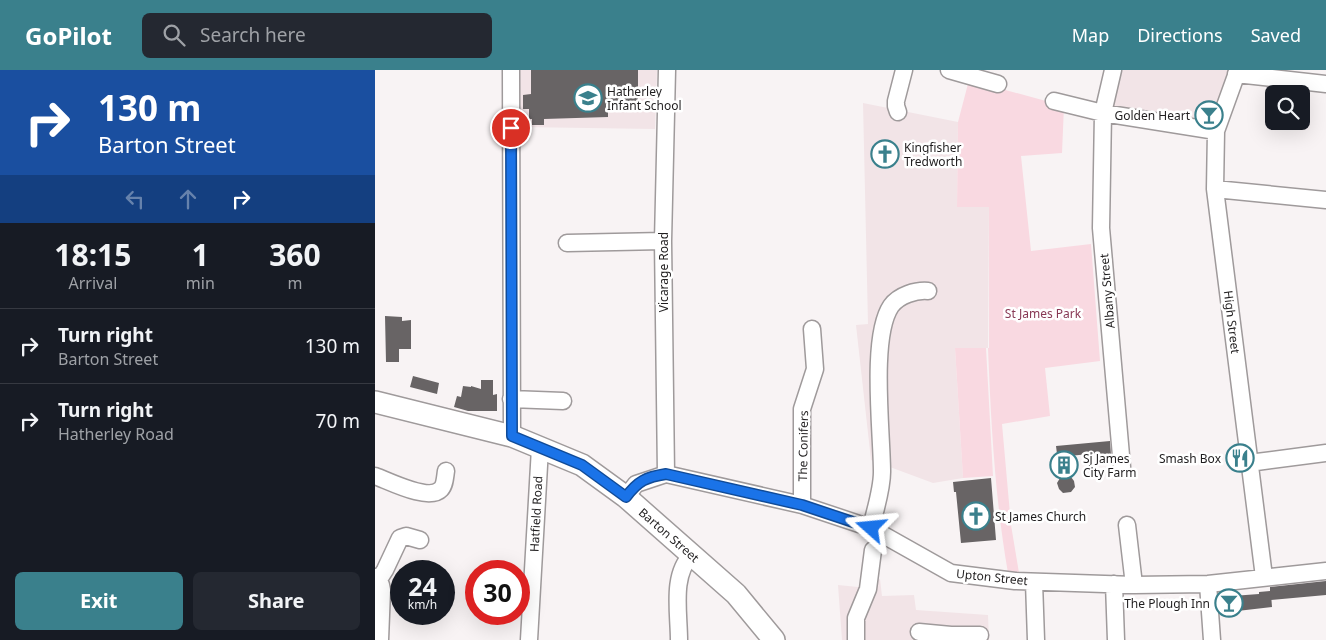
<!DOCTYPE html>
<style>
body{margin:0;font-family:"Noto Sans",sans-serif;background:#242831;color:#f1f3f6;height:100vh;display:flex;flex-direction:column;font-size:19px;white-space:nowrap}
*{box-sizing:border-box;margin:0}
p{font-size:16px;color:#9ea1a6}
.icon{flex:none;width:28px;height:28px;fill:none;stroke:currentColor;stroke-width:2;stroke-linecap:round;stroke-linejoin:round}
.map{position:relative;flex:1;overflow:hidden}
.panel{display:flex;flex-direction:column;background:#171b24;width:375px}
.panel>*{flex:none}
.top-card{background:#1a4fa0;color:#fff;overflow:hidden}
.fabs{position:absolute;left:890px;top:15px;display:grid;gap:10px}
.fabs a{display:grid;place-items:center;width:45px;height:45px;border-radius:8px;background:#171b24;box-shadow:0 5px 20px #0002;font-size:25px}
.speed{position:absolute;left:15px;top:490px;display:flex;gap:10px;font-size:25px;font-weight:700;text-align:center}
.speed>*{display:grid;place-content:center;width:65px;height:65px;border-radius:50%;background:#171b24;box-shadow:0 5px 20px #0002;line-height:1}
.speed small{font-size:12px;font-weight:400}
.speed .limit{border:8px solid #d22;background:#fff;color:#111}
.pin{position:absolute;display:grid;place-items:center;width:42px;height:42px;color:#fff;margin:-21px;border:2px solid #fff;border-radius:50%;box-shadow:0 1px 5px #0007}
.me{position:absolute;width:55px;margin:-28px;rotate:288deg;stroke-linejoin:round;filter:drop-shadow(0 0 4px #0008)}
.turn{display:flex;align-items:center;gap:18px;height:105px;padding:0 15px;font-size:22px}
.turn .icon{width:65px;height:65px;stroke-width:2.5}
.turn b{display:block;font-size:35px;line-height:42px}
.lanes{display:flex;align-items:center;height:48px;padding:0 15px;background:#0003;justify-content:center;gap:25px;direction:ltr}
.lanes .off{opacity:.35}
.eta{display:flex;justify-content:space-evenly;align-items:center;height:85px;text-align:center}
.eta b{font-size:30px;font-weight:700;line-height:35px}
.button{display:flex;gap:10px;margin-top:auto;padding:10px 15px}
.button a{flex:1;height:58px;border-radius:8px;background:#3a808c;color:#fff;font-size:20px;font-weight:700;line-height:58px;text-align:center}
.button a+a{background:#242831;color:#f1f3f6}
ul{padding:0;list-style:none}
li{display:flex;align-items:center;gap:15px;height:75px;padding:0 15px;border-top:1px solid #363941}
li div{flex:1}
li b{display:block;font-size:19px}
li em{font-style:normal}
header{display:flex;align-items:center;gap:30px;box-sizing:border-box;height:70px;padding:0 25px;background:#3a808c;color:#fff}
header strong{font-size:24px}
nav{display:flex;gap:28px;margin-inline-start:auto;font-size:18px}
.search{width:350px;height:45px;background:#242831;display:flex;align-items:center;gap:12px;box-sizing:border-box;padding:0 18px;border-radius:8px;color:#9ea1a6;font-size:19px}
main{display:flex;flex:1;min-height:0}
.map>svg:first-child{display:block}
.built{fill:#f2e4e7}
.green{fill:#f9d9e1}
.building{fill:#686465}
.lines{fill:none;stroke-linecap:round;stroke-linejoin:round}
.minor-casing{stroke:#9f9a9b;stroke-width:19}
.major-casing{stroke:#9f9a9b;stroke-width:24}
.minor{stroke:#fff;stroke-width:16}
.major{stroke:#fff;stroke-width:21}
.route-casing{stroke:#114b97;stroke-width:12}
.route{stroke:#1a73e8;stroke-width:9}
.labels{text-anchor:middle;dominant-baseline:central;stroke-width:5;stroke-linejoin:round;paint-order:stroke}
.poi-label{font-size:12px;fill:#1f1d1e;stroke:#fff;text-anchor:start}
.street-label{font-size:12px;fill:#1f1d1e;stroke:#fff}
.park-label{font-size:12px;fill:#883854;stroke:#fff}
</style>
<header>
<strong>GoPilot</strong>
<div class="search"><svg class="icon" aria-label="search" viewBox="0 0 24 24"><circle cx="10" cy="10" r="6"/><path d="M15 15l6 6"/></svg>Search here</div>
<nav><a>Map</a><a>Directions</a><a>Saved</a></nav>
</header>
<main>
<section class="panel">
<div class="top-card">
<div class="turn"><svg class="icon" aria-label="right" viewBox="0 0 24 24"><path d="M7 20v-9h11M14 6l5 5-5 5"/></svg><div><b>130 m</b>Barton Street</div></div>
<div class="lanes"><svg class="icon off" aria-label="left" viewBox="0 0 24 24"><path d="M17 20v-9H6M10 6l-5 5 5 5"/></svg><svg class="icon off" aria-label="ahead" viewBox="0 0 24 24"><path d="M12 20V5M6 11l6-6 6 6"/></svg><svg class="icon" aria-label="right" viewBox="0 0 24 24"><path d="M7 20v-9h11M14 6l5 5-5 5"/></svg></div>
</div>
<div class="eta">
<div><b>18:15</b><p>Arrival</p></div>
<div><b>1</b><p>min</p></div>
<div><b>360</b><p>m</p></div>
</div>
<ul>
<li><svg class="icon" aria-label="right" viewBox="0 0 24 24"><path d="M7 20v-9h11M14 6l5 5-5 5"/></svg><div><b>Turn right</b><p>Barton Street</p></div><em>130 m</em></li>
<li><svg class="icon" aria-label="right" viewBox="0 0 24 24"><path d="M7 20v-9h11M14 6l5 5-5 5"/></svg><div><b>Turn right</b><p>Hatherley Road</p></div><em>70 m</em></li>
</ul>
<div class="button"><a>Exit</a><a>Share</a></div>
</section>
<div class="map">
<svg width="951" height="570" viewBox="0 0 951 570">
<rect width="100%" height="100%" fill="#f8f3f4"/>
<path class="built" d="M144,0H282L280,59L145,57Z
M738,0H863L841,61L728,43Z
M488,33L583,52L582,136H614L613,278H580L588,408L558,413L496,390L481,255L493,254Z
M505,509L507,526L539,525L541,540L613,545L614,570H467L463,515L483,517Z"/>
<path class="green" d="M594,10L689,36L687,83L646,86L656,181L716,174L725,291L670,298L675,346L627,354L636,455L644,503H633C620,429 616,353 613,278H614V137H582L583,52Z
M580,278H611L618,406L588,408Z"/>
<path class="building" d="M156,0H263V33L239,34V38H233V47L169,49V55H157V49H154V39H148V25L156,24Z
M10,246L27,247V251L36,250V279H24V292H11Z
M38,306L64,313L62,324L35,317Z
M106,310H118V325L122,324V341H93L79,337L82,326L86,327L88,316L96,317V316L106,319Z
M735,371L736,385L724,386V383L694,386L696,407L699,411L700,417L696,422L688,423L684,419L682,413L685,408L681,376Z
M616,408L621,470L586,473L581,422H579L578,412Z
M951,511V525L896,530V524L897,537L845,543L844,527L884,524V522L895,521V517Z"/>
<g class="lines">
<g class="minor-casing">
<path id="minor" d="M136,0L137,366
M574,0L623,14
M738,0L728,43L726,158L747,397
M863,0L841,61L840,119L889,507
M861,4L951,14
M679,31L728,43L841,61
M523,42L521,36V31L529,0
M840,119L951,130
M192,173L288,171
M136,329L188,331
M874,393L951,383
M291,404L288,171L292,0
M0,406C14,411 54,432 66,419C70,415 70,407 71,401
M251,427L261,414L291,404L427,435L496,458L576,503L640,511L759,515L833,514L951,501
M427,435V339L440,299L437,259
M752,455L759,515
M496,458C500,440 507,420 507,402C507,363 495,267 516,236C524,225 541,220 553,221
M0,507L6,515L7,520L5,570
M3,511L10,500L25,468L31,466L45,470
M659,512L661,570
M739,514L741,570
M833,514L837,570
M544,562L576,565H605
M154,570L165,378
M304,570C304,543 296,504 317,485
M481,570V548L493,519L498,480"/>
</g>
<g class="major-casing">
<path id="major" d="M0,332L137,366L207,395L251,427L361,524L399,570"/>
</g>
<use href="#minor" class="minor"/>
<use href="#major" class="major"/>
</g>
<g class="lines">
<g class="route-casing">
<path id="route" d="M136,58L137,366L207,395L251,427C263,411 271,407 291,404L427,435L496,458"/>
</g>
<use href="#route" class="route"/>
</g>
<defs>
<g id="school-ring" transform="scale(1.4375)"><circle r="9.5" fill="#fff" stroke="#3a808c" stroke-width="1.5"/><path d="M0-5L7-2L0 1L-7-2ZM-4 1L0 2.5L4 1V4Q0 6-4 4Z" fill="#3a808c"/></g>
<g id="bar-ring" transform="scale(1.4375)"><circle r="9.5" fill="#fff" stroke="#3a808c" stroke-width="1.5"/><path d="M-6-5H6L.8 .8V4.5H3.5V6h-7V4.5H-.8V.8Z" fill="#3a808c"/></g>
<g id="church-ring" transform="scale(1.4375)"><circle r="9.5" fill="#fff" stroke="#3a808c" stroke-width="1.5"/><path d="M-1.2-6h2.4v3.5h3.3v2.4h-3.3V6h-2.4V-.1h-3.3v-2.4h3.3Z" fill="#3a808c"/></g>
<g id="restaurant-ring" transform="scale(1.4375)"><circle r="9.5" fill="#fff" stroke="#3a808c" stroke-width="1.5"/><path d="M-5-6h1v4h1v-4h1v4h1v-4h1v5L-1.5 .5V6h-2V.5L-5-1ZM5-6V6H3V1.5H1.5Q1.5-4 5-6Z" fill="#3a808c"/></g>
<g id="building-ring" transform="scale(1.4375)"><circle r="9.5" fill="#fff" stroke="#3a808c" stroke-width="1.5"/><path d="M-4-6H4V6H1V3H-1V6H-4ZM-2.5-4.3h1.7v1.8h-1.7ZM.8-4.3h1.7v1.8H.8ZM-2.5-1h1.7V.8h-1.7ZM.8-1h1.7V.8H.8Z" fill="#3a808c"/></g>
</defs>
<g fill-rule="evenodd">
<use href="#school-ring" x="213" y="28"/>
<use href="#bar-ring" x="834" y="45"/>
<use href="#church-ring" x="510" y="84"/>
<use href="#restaurant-ring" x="865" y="388"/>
<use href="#building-ring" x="689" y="395"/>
<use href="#church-ring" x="601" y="446"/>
<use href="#bar-ring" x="854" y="533"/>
</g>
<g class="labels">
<g class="poi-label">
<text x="232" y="21">Hatherley<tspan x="232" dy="14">Infant School</tspan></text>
<text x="815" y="45" text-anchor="end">Golden Heart</text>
<text x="529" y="77">Kingfisher<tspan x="529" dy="14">Tredworth</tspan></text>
<text x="708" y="388">Sj James<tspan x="708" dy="14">City Farm</tspan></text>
<text x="846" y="388" text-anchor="end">Smash Box</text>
<text x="620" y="446">St James Church</text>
<text x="835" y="533" text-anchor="end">The Plough Inn</text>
</g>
<g class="street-label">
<text transform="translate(288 202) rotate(-90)">Vicarage Road</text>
<text transform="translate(732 221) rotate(-95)">Albany Street</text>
<text transform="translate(857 252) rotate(83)">High Street</text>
<text transform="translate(428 376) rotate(-89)">The Conifers</text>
<text transform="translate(161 444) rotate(-87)">Hatfield Road</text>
<text transform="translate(294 465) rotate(41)">Barton Street</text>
<text transform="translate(617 507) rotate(6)">Upton Street</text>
</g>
<g class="park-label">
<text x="668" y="243">St James Park</text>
</g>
</g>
</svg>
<div class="fabs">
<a><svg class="icon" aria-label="search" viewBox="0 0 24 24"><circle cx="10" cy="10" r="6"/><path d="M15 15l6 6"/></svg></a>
</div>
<div class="speed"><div>24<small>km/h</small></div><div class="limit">30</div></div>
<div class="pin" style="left:136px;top:58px;background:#d93025"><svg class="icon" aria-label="arrive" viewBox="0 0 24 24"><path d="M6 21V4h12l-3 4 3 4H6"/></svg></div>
<svg class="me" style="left:496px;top:458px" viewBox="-20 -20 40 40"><path d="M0-17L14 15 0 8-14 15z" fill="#1a73e8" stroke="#fff" stroke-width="4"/></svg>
</div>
</main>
